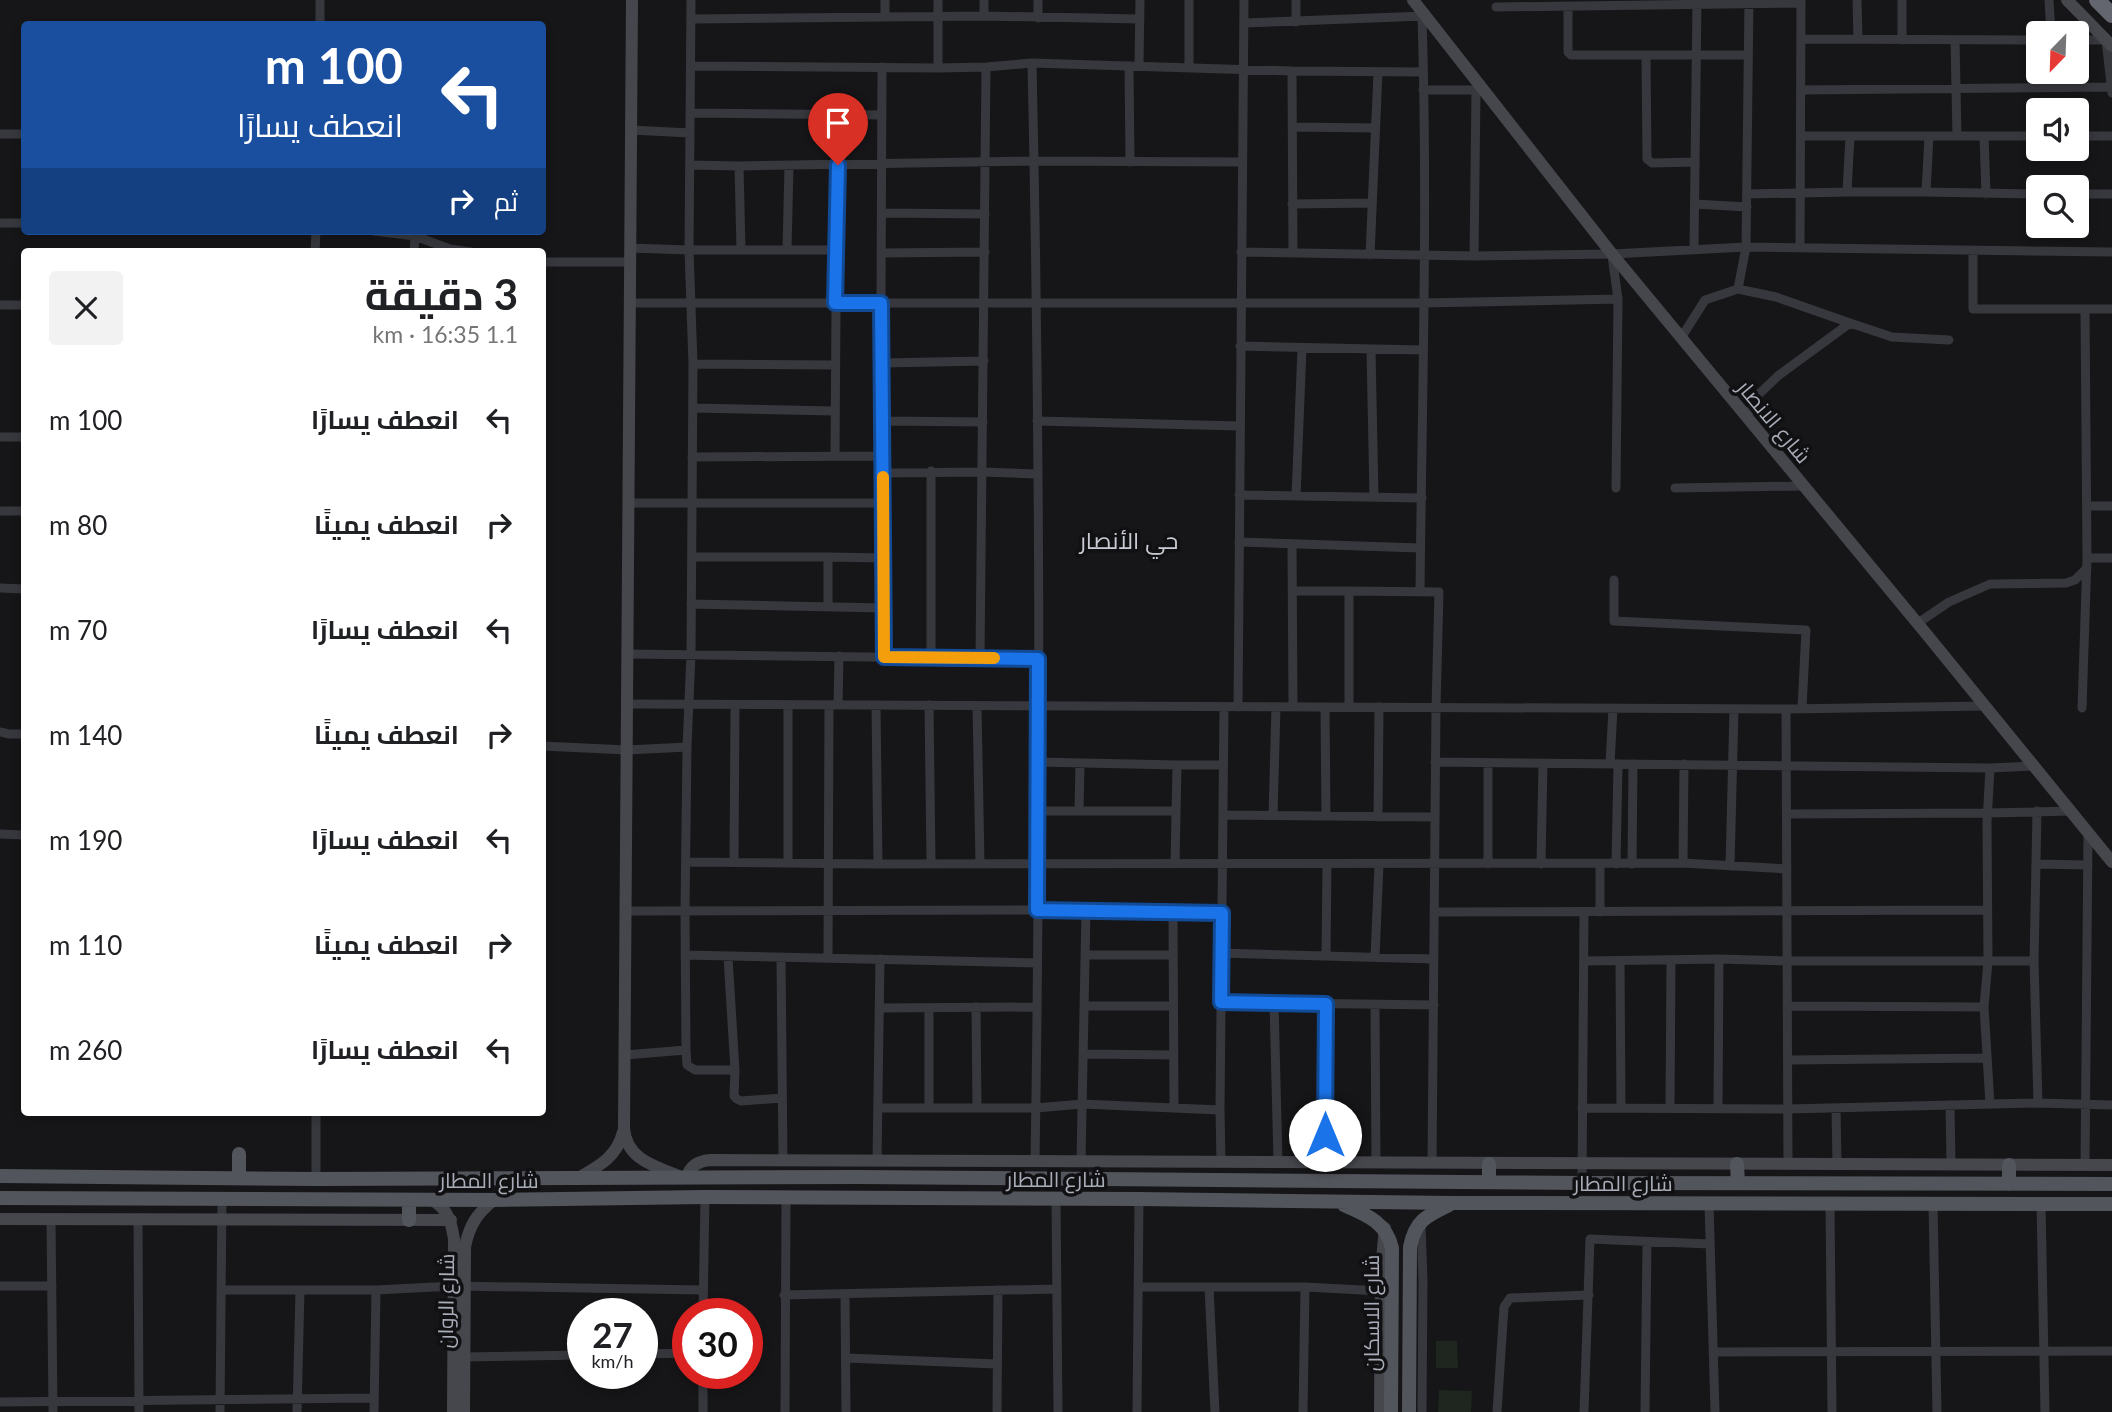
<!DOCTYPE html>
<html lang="ar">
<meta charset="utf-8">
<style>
body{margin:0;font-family:Lato,Cairo,sans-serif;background:#f2f2f2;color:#202124;direction:rtl;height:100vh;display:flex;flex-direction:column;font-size:26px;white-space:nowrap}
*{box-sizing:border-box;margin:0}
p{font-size:23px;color:#757577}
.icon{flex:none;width:38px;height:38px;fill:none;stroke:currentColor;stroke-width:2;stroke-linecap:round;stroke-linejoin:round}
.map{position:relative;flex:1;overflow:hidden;direction:ltr}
.drawer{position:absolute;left:21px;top:248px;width:525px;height:868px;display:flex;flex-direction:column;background:#fff;border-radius:7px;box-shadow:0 4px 10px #0003;direction:rtl}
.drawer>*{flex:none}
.guide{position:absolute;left:21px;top:21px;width:525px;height:214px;border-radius:7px;box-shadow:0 4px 10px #0003;direction:rtl;background:#1a4fa0;color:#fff;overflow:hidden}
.needle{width:46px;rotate:203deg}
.controls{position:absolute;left:2026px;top:21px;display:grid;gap:14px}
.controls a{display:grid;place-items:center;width:63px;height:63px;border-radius:7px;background:#fff;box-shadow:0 4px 10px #0003;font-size:35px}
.speed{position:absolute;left:567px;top:1298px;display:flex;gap:14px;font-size:35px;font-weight:700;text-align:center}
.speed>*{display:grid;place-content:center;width:91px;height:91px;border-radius:50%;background:#fff;box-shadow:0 4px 10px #0003;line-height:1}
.speed small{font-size:18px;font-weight:400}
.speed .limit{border:10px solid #d22;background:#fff;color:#111}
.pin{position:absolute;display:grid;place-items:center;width:60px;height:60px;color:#fff;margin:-72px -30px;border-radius:50% 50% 50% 0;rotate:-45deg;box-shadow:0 0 7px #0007}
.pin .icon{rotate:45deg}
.me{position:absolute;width:77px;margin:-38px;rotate:0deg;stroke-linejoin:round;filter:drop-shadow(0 0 5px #0008)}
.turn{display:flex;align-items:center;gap:24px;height:147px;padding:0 28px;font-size:32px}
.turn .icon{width:91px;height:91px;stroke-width:2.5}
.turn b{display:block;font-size:49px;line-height:60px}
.then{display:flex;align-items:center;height:66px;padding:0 28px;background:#0003;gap:14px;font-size:26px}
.round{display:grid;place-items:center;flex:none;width:74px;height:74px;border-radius:7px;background:#f2f2f2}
.head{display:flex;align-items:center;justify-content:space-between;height:119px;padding:0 28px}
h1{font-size:42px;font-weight:700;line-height:52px}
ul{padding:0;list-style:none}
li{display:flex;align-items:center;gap:21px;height:105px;padding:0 28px}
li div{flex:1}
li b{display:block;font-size:26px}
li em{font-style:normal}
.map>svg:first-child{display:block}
.green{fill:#1e261f}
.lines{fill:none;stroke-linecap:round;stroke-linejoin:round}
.street{stroke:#37383d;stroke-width:9}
.secondary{stroke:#45474d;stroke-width:12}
.primary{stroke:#53555c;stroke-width:14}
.highway{stroke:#63666e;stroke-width:16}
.route-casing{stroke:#114b97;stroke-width:18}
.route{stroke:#1a73e8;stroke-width:12}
.slow{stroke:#f59e0b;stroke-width:12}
.labels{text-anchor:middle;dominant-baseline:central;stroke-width:7;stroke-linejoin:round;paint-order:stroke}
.street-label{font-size:21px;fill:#a8adb8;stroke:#111113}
.neighbourhood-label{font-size:23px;fill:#c9ccd4;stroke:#111113}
</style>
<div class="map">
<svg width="2112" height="1412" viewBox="0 0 2112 1412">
<rect width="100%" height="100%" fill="#161618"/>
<path class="green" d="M1436,1341H1457L1458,1368H1436Z
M1439,1390L1472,1391L1471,1412H1438Z"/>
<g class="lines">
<path class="street" d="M691,0L689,250L693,364L691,654L687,747L685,911L686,1050L687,1065L695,1070H735
M885,0V17
M938,0V68
M1038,0V18
M1189,0V67
M1857,0L1858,39
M2049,0L2051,33
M1568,6V52L1571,55H1748
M1496,7L1801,3
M984,16V0
M691,19L984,16L1140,19
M1296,22V0
M1244,23L1424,16
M320,24V0
M1801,39L2039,40
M1902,40V0
M1955,40L1957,136
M2077,40H2106L2112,93
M1646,55L1647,159L1652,163L1695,162
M1032,63C1040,429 1041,795 1035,1161
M691,66L938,68L986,67L1032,63L1292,71L1423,72
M1129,66L1130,162
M1139,66L1140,0
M882,67L881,303L884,657
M1292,71L1293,253
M1423,90H1476
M1801,90L2111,87
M690,113L882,115
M1292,127L1375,128
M631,130L690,133
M0,134H24
M1801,136H2039
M1850,136L1847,192H1926L1929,136
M1984,136L1986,194
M2077,136H2112
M690,165L739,166L1034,161L1242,162
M739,166L741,250
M1926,192L2039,194
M1747,194L1847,192
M2077,194H2112
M1292,204L1372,203
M1695,204L1747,207
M882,213L985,214
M0,223H24
M374,231L415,236L450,249L471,252
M629,248L689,250H836
M1800,248L1801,0
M1694,249L1697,0
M787,250L789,166
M1973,250V309H2112
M315,252L316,231
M414,252L415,236
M1241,252L1474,256L1612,254L1746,247L2112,252
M881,253L985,252
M1370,255L1378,72
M1474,256L1476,90L1481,86
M1612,256L1618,299L1616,488
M542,262H629
M1738,289L1746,247L1749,0
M630,303H1422L1618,299
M0,305H24
M1681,338L1705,300L1738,289L1776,297L1850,323
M1240,346L1422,350
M1371,350L1374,497
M882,363L984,361
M693,364L835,365
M693,408L835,411
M1747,417L1757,396L1779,375L1850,323L1892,337L1949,340
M883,421L983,422
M1037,421L1240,426
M0,437H24
M835,456L837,165
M692,457L883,456
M883,473L982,472L1037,474
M1675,488L1804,486
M1239,495L1422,498
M1296,496L1302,348
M629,503H883
M2087,506H2112
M0,511H24
M1239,542L1420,548
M1292,544L1293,707
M692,557H828L883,558
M828,557V607
M2087,558H2112
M1614,580V621L1806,630L1802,708
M0,588L24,589
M1292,591H1349V707
M1349,591L1439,592L1436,707L1432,1163
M1420,592C1422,400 1428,209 1422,17
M691,604L884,608
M1918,623L1949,602L1990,584L2066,583L2075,580L2087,568
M629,654L1038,659
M931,657V471
M980,658L986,67
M628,704L1786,709L1986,706
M788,705V863
M838,705L839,656
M876,705L878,864
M929,705L931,863
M977,706L980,863
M1238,707L1244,0
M1325,707L1326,816
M2082,708L2087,558L2085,310
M1786,709L1788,1164
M0,732L9,734H24
M542,746L627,750L687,747
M1038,762L1177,765
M1435,762L1990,768L2035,766
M1488,763V864
M1610,764L1613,708
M1037,811H1176
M1079,811L1080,763
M2037,811L2034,961L2038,1103
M1787,814L1988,813L2071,811
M1223,815L1435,817
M1273,815L1276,707
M1378,817L1379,707
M0,834L24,835
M686,862L878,864L1683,863L1787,869
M734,862L735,705
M1683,863L1684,764
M1175,864L1177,765H1223
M1541,864L1543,764
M1616,864L1618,764
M1632,864L1633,764
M2036,864L2088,865
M1730,866L1734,709
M626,911L1037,910L1222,913
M1173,912L1174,1108
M1434,912L1987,910
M1600,912V864
M1221,953L1434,959
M685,955L1037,963
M1085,955H1173
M1326,956L1327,864
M728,957L735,1070L734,1096L737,1099L741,1101L782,1098
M781,957L783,1160
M1375,957L1379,864
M828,958L829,705
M1585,961L1719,959L1787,961H2034
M1620,962L1621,1107
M1221,1002L1434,1005
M1274,1003L1278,1162
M1375,1005L1376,1163
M1084,1006H1173
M1788,1006L1984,1007
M976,1007L977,1108
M880,1008L1036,1007
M929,1008V1108
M1083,1054L1174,1055
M625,1055L686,1050
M1788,1060L1987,1058
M1990,1104L1984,1007L1988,961L1987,822L1990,768
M1950,1105L1951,1165
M879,1108H1036L1082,1104L1220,1110
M1582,1108L1788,1109L2038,1103L2112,1105
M1670,1108L1671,960
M1718,1108L1719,959
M1836,1108L1837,1164
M316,1113V1179
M877,1161L880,959
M1081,1161L1086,911
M1221,1162L1220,1110L1224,707
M1325,1163L1326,1004
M2085,1165L2088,833
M1582,1183L1584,912
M1056,1199L1058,1412
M1709,1203L1715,1412
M1830,1203L1832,1412
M1933,1203L1937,1412
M2041,1203L2045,1412
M138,1218L139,1412
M51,1219L53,1412
M1421,1225L1423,1280L1422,1412
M0,1286H52
M1138,1287H1305L1381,1291
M1209,1287L1215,1412
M221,1290H376L454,1286L703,1290
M845,1294L846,1412
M784,1295L1056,1289
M703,1314L705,1197
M1713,1352L2112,1351
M642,1354L688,1353
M464,1357L583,1355
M846,1358L997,1364
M0,1402L374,1398
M220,1412L222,1199
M297,1412L300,1290
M374,1412L376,1290
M703,1412V1374
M785,1412L786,1199
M997,1412L998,1290
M1137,1412L1139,1199
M1303,1412L1305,1287
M1497,1412L1504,1307L1510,1298L1589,1295
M1584,1412L1590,1239L1710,1244
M1645,1412L1647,1242"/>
<path class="secondary" d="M632,0L624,1128C626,1159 654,1166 679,1176
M1413,0L1612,254L1928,636L2112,862
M2067,0L2112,46
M580,1177C601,1165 617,1156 623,1132
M687,1177C690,1165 699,1161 710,1160L2112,1165
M432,1200C448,1209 451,1221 454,1239L453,1412
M0,1219L451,1220
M464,1412L465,1247C469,1226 477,1213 494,1200
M1380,1412L1381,1269L1385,1228"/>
<path class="primary" d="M239,1154V1178
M1489,1164V1182
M1737,1164L1738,1183
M0,1176L316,1179L858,1177L1582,1183L2112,1184
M2009,1184V1165
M0,1198L494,1200L705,1197L1139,1199L1453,1203L2112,1204
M409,1200V1220
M1344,1205C1367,1215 1386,1222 1392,1248L1391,1412
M1409,1412L1410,1247C1415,1221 1426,1216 1449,1205"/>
<path class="highway" d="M2097,0L2112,15"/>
</g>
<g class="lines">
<g class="route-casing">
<path id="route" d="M838,165L835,303H881L884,657L1038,659L1037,910L1222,913L1221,1002L1326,1004L1325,1135"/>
</g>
<use href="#route" class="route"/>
<path class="slow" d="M883,477L884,657L994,658"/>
</g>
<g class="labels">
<g class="street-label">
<text transform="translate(1775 421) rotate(50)">شارع الانصار</text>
<text x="1056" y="1178">شارع المطار</text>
<text x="489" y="1179">شارع المطار</text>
<text x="1623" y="1182">شارع المطار</text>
<text transform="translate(445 1301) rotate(-89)">شارع الروان</text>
<text transform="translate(1370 1313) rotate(-90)">شارع الاسكان</text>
</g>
<g class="neighbourhood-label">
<text x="1129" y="540">حي الأنصار</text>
</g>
</g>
</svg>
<div class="controls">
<a><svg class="needle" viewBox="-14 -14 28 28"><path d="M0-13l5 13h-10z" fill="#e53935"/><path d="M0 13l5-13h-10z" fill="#757577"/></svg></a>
<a><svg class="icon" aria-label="sound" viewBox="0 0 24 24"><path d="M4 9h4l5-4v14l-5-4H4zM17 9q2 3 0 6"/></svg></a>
<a><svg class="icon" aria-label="search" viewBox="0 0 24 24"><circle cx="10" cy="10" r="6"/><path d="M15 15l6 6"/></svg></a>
</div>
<div class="speed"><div>27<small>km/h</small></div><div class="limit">30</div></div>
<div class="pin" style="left:838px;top:165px;background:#d93025"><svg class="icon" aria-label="arrive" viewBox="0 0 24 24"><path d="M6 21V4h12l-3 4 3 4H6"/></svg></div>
<svg class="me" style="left:1325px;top:1135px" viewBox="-20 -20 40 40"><circle r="19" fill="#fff"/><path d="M0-13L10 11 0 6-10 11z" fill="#1a73e8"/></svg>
<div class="guide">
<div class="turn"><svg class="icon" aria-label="left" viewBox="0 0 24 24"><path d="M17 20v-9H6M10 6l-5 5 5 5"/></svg><div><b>100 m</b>انعطف يسارًا</div></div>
<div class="then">ثم<svg class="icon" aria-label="right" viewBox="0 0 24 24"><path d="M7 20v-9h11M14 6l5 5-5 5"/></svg></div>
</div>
<section class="drawer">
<div class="head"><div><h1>3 دقيقة</h1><p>1.1 km · 16:35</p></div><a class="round"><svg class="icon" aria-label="close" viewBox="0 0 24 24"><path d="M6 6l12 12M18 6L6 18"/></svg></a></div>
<ul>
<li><svg class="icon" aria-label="left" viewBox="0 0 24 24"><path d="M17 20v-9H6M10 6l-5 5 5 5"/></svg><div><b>انعطف يسارًا</b></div><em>100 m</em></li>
<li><svg class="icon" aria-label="right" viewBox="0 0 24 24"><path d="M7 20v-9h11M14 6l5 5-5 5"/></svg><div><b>انعطف يمينًا</b></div><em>80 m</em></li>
<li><svg class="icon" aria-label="left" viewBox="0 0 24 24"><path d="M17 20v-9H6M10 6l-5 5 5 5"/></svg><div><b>انعطف يسارًا</b></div><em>70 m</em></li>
<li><svg class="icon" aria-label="right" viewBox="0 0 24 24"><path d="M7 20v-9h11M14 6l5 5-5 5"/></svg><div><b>انعطف يمينًا</b></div><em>140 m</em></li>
<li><svg class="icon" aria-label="left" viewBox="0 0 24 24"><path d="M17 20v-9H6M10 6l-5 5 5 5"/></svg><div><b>انعطف يسارًا</b></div><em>190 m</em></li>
<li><svg class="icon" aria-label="right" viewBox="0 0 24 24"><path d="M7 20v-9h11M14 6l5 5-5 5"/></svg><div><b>انعطف يمينًا</b></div><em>110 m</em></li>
<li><svg class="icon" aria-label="left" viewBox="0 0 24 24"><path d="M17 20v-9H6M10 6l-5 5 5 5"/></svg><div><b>انعطف يسارًا</b></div><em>260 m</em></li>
</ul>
</section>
</div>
